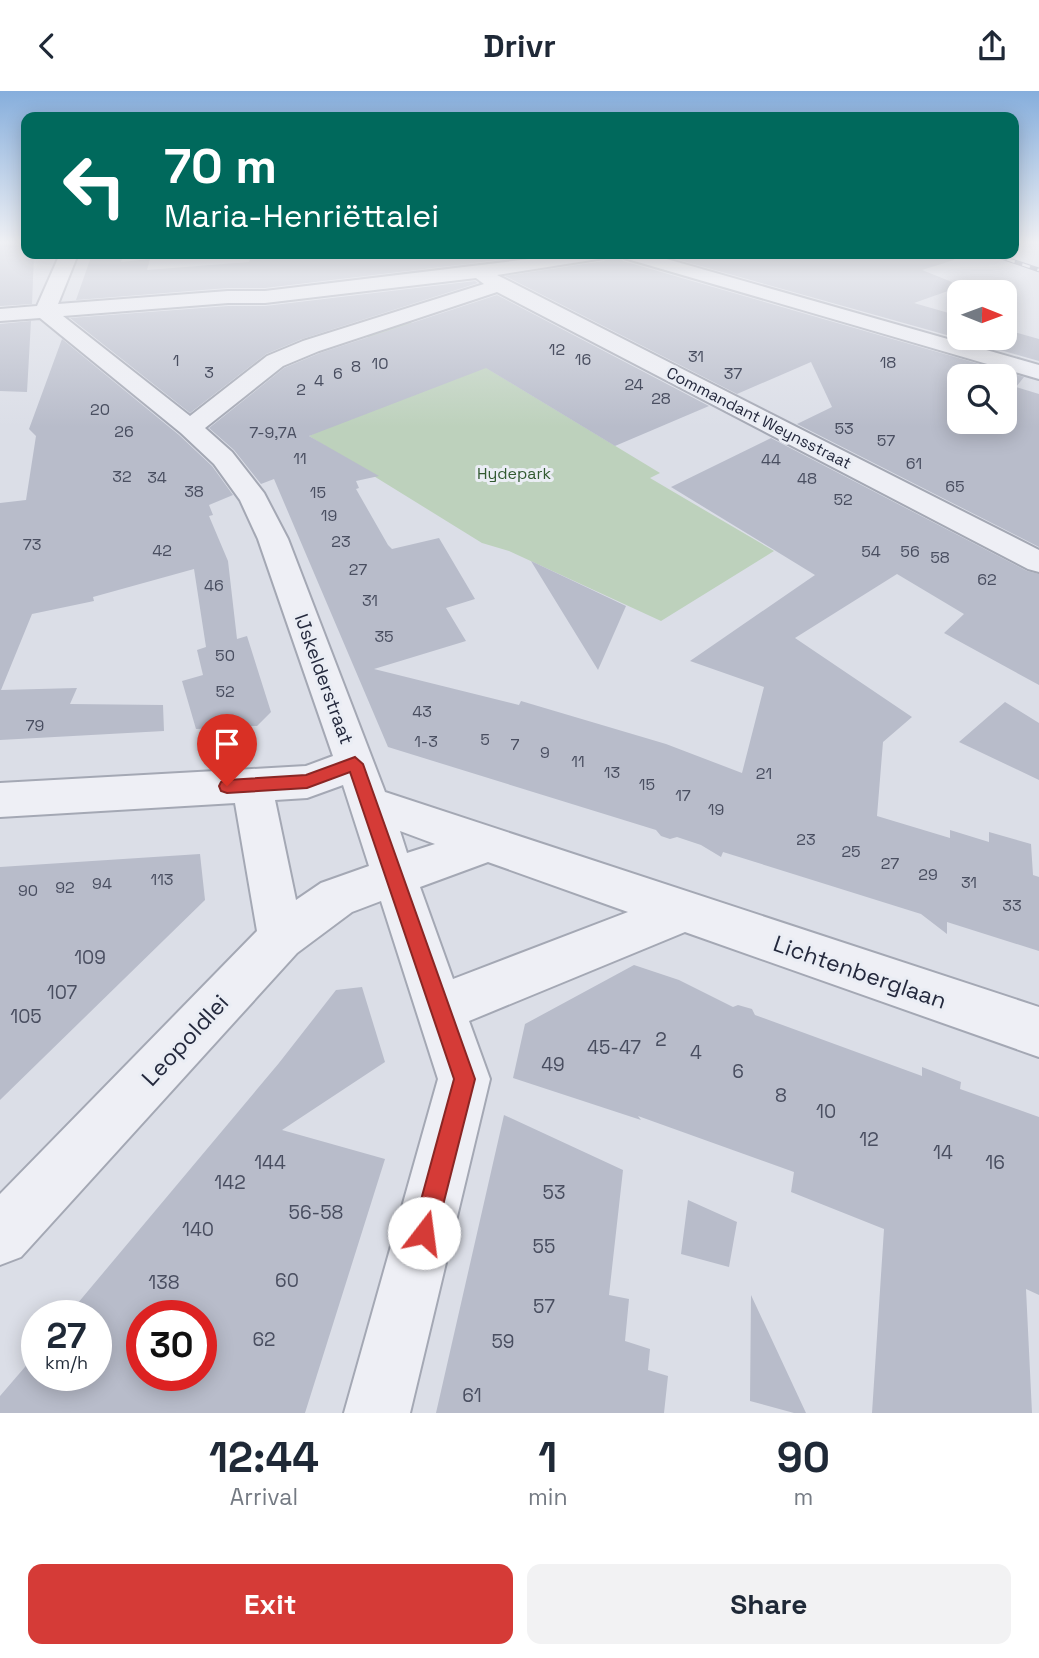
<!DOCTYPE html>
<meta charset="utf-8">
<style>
body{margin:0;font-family:"Space Grotesk",sans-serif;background:#f2f2f3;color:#1f2937;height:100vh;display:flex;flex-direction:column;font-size:26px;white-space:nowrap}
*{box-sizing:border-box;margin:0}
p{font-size:23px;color:#747a83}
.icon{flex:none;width:38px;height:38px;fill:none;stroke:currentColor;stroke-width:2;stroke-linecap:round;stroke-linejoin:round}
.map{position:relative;height:1322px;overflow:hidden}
.sheet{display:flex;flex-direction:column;background:#fff;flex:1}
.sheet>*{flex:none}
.banner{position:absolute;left:21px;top:21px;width:998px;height:147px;border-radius:14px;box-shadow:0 4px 18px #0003;background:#00695c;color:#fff;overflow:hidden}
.needle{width:46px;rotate:91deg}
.tools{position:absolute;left:947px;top:189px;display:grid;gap:14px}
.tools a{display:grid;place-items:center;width:70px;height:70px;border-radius:14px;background:#fff;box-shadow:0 4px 18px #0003;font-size:35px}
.speed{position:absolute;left:21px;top:1209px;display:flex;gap:14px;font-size:35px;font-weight:700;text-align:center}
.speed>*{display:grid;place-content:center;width:91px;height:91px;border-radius:50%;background:#fff;box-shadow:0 4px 18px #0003;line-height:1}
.speed small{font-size:18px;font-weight:400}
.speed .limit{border:10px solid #d22;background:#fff;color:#111}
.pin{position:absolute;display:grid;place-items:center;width:60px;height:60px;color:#fff;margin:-72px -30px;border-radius:50% 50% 50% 0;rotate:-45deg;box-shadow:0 0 7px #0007}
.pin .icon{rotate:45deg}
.me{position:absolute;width:77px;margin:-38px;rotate:15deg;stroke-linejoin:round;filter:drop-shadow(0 0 5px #0008)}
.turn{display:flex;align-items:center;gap:24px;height:147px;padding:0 28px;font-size:32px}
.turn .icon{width:91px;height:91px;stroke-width:2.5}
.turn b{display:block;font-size:49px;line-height:60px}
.eta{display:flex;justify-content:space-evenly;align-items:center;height:119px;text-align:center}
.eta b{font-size:42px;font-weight:800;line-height:49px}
.cta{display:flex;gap:14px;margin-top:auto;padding:14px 28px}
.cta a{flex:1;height:80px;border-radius:14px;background:#d53b37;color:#fff;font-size:28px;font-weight:800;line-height:80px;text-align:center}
.cta a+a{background:#f2f2f3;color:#1f2937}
header{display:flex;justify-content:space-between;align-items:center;height:91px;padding:0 28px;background:#fff;font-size:32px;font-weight:800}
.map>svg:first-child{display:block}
.green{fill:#bdd1bc}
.building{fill:#b8bcca;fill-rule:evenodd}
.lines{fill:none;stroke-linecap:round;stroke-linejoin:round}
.street-casing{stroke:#a4a8b4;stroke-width:4}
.street{fill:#eeeff5;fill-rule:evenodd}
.rail-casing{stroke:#747a91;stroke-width:4.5}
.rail{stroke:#eaedf4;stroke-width:2.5;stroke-dasharray:8;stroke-linecap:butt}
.route{fill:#d53b37;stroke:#8a2624;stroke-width:2}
.labels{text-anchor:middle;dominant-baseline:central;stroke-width:6;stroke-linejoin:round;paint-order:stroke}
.number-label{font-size:16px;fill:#494e60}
.far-street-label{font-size:16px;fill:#24293d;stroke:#eaedf4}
.far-park-label{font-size:16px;fill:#325a31;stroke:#eaedf4}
.street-label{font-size:19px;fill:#24293d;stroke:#eaedf4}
.near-number-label{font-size:19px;fill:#494e60}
.near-street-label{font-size:23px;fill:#24293d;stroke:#eaedf4}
</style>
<header><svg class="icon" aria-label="back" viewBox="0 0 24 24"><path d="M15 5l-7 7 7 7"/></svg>Drivr<svg class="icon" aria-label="share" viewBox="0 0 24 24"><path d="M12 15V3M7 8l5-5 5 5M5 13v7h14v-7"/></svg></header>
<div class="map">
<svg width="1039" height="1322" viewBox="0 0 1039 1322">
<rect width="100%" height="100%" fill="#dbdee7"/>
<path class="green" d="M409,230L660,382L650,387L774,460L661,530L509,460L482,452L309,345L430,282L365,245Z"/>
<path class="building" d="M0,151H26V163H34L32,213L0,215Z
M92,163H124L121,171L150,168L147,179L249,171L252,163H551L265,197H228L76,209Z
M610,163H618L623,170L1024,286L1016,296L1039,303V456L797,333L832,316L811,271L737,303L505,185L604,170ZM959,285H1004V331H959Z
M658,163H953L954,169L922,179L962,195L914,212L959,225V247H1004V238L1039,248V270Z
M475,190L478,192L302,248L266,263L190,322L70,227L228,215H265Z
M497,204L709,315L615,355L486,277L309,345L379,385L356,390L359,397L356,398L388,454L392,458L439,447L475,508L446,517L466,550L374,578L519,614L521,610L666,653L742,682L764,596L690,570L815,484L671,396L771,347L1027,480L1039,483V594L944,542L964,523L897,483L795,547L912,626L883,651L877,725L950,747V739L989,751V741L1031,753L1033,784L1039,786V860L947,831V843L921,823L723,761L721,766L701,754L677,746L670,748L661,745L656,739L388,656L274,388L261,393L234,359L209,337L284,277L320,262Z
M31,230L27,301L0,300V233Z
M62,248L179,344L212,375L233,404L209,414L213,424L209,425L228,470L237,548L247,545L271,621L257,635H248L249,642L220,646L219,637L196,638L182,590L203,584L197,559L206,556L194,478L93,506L94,510L32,523L1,599L77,597L70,613L163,614L164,640L0,649V412L26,409L36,345L29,338Z
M531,470L626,515L598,579Z
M1005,611L1039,632V689L959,651Z
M200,763L205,809L0,1009V776Z
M634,874L679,889L733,916L738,914L752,918L755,924L922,985V976L961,991L960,998L1039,1026V1204L1026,1198L1032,1322H872L884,1138L791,1101L794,1081L638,1025L641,1029L513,987L525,933Z
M362,896L385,971L282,1039L385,1068L305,1322H0V1305L37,1262V1284H96V1225H67L279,972L336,899ZM142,1225H201V1284H142Z
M504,1024L623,1079L609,1204L629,1208L625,1250L650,1258L648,1279L668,1285L664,1322H436Z
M688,1109L737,1131L729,1176L681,1163Z
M751,1204L806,1322H794L750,1310Z"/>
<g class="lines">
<g class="street-casing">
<path id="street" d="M60,163H78L58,213L228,200H265L571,163H607L604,167L598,168L497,184L1039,459V481L1028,478L497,201L319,260L283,275L205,337L232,361L264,402L288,448L385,701L1039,916V966L685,841L469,930L490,988L410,1322H344L438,988L381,810L352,821L297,862L21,1166L0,1174V1103L257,840L235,712L0,726V692L306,675L333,665L258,448L240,409L214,373L181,342L40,227L0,230V218L37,215ZM476,187L484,193L303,250L267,265L190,325L63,225L228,212H265ZM343,694L369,775L321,792L296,809L275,709L307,707ZM400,740L435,753L407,762ZM488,771L628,821L453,888L420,796Z
M621,163H649L1039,274V288L624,167Z"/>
</g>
<use href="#street" class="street"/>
<g class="rail-casing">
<path id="rail" d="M992,163L1039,179"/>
</g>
<use href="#rail" class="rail"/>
</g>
<linearGradient id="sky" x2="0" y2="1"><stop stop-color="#86aedc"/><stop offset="0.45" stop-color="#eff0f4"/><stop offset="1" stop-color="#eff0f4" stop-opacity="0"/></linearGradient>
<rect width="1039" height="336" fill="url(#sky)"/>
<path class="route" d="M355,666L363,673L475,988L436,1142L432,1151L424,1154L415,1151L412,1142L454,988L350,681L307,697L227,702L221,700L219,695L221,691L227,689L306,684Z"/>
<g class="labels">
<g class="number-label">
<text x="557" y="258">12</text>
<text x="696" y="265">31</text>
<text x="583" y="268">16</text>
<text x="176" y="269">1</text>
<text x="888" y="271">18</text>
<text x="380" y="272">10</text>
<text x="356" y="275">8</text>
<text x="209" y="281">3</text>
<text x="338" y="282">6</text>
<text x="733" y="282">37</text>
<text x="319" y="289">4</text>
<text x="634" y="293">24</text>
<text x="301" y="298">2</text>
<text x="661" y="307">28</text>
<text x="100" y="318">20</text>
<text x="844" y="337">53</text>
<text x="124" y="340">26</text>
<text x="273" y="341">7-9,7A</text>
<text x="886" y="349">57</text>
<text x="300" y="367">11</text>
<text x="771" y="368">44</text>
<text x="914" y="372">61</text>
<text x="122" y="385">32</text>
<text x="157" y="386">34</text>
<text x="807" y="387">48</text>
<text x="955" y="395">65</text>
<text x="194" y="400">38</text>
<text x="318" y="401">15</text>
<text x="843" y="408">52</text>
<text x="329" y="424">19</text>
<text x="341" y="450">23</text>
<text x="32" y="453">73</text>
<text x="162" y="459">42</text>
<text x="871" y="460">54</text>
<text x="910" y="460">56</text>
<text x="940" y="466">58</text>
<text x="358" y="478">27</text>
<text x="987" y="488">62</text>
<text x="214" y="494">46</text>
<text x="370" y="509">31</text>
<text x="384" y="545">35</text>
<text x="225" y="564">50</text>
<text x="225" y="600">52</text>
<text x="422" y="620">43</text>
<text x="35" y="634">79</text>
<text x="485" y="648">5</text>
<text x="426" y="650">1-3</text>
<text x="515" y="653">7</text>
<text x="545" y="661">9</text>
<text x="578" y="670">11</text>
<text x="612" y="681">13</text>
<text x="764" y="682">21</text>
<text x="647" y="693">15</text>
<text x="683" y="704">17</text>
<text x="716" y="718">19</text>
<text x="806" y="748">23</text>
<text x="851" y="760">25</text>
<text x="890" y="772">27</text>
<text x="928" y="783">29</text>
<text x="162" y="788">113</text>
<text x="969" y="791">31</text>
<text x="102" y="792">94</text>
<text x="65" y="796">92</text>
<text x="28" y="799">90</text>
<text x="1012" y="814">33</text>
</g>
<g class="far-street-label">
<text transform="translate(759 327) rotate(27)">Commandant Weynsstraat</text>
</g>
<g class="far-park-label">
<text x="514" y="382">Hydepark</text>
</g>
<g class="street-label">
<text transform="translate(324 588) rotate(70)">IJskelderstraat</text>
</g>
<g class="near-number-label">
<text x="90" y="866">109</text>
<text x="62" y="901">107</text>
<text x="26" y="925">105</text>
<text x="661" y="948">2</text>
<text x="614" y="956">45-47</text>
<text x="696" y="961">4</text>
<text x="553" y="973">49</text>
<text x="738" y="980">6</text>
<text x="781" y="1004">8</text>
<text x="826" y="1020">10</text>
<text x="869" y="1048">12</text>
<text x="943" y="1061">14</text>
<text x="270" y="1071">144</text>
<text x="995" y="1071">16</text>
<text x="230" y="1091">142</text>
<text x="554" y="1101">53</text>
<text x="316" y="1121">56-58</text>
<text x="198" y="1138">140</text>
<text x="544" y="1155">55</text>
<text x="287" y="1189">60</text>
<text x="164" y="1191">138</text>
<text x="544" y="1215">57</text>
<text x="264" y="1248">62</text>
<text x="503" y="1250">59</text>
<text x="472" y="1304">61</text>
</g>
<g class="near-street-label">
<text transform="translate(860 881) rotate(19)">Lichtenberglaan</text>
<text transform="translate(185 949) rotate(-47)">Leopoldlei</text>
</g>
</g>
</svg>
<div class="tools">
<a><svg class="needle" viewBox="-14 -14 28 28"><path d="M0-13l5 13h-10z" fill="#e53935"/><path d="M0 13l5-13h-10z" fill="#747a83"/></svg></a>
<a><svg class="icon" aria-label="search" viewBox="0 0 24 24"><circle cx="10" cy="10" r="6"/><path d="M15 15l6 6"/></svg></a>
</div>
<div class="speed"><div>27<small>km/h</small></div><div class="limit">30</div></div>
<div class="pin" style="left:227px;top:695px;background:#d93025"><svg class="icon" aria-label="arrive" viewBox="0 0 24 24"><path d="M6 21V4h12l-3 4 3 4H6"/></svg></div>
<svg class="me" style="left:424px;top:1142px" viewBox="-20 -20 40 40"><circle r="19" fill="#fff"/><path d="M0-13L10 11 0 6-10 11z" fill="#d53b37"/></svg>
<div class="banner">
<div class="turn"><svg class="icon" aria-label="left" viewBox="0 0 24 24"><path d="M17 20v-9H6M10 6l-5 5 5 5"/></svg><div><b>70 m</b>Maria-Henriëttalei</div></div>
</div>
</div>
<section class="sheet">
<div class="eta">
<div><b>12:44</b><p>Arrival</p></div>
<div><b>1</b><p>min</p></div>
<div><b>90</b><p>m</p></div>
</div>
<div class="cta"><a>Exit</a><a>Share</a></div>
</section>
